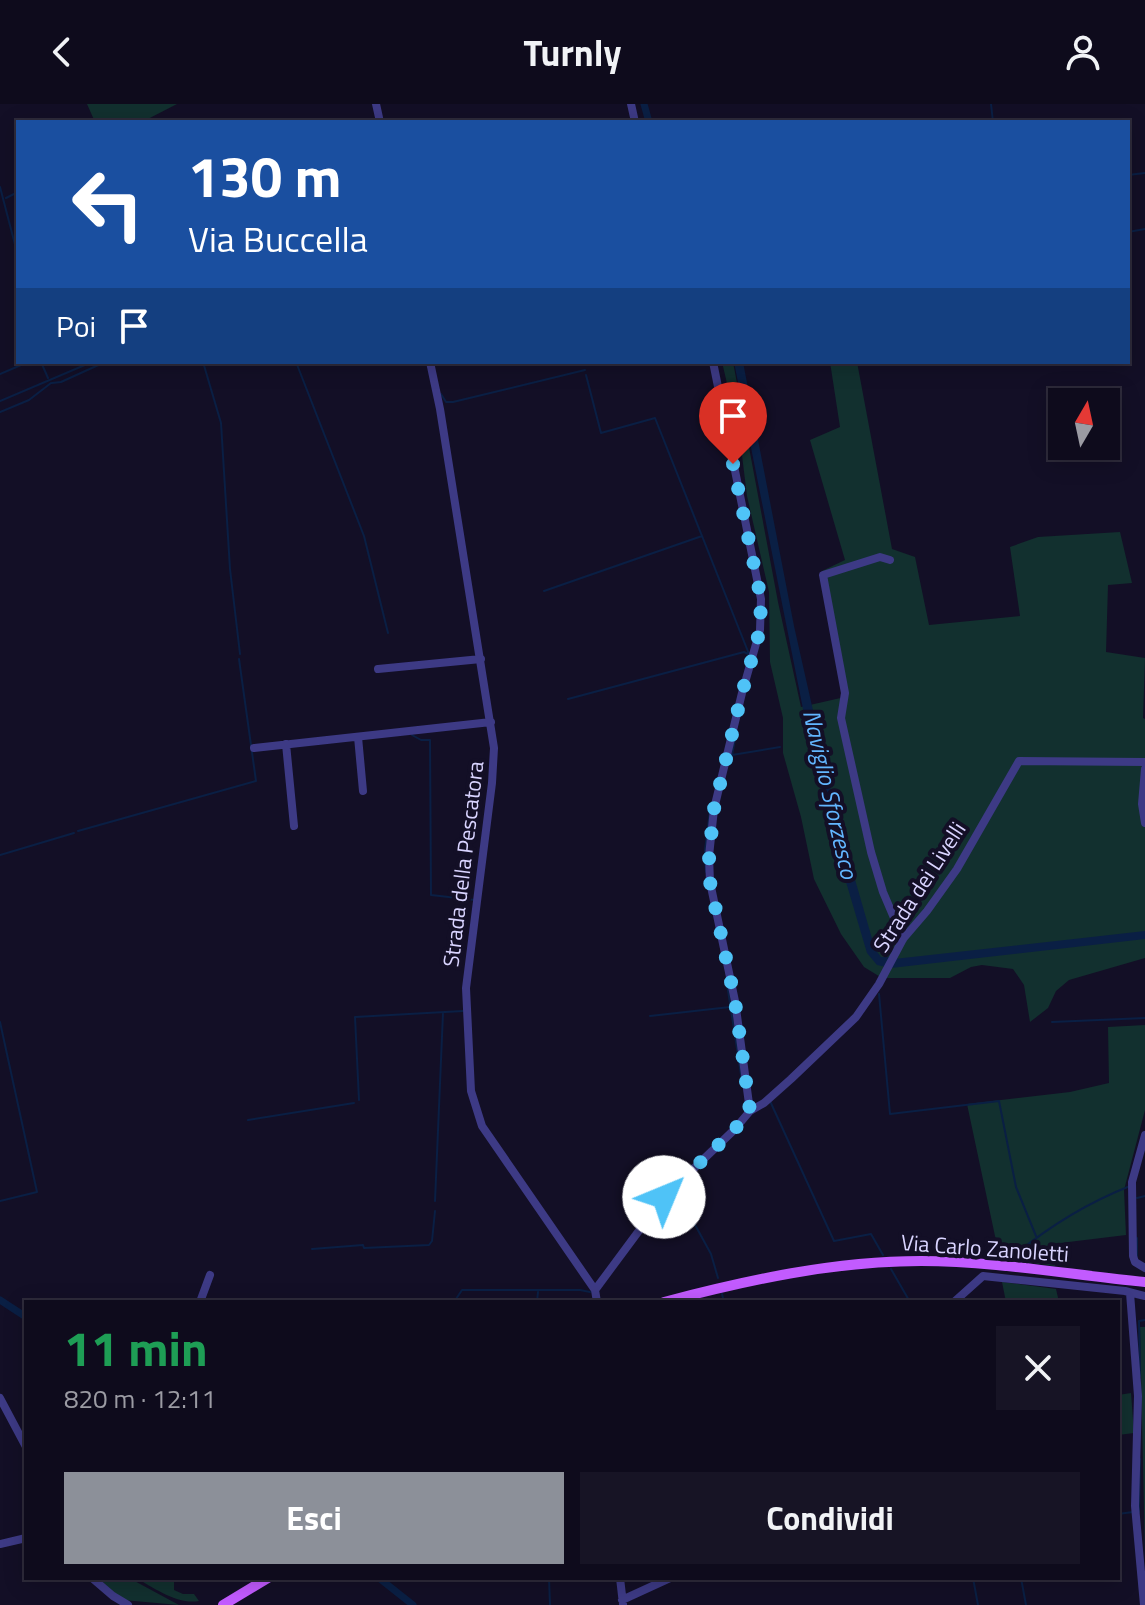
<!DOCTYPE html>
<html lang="it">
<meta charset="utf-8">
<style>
body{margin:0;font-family:"Titillium Web",sans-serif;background:#171425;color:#f1f3f6;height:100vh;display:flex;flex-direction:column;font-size:30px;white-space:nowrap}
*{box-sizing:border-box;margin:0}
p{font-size:26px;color:#9b9ba3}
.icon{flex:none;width:44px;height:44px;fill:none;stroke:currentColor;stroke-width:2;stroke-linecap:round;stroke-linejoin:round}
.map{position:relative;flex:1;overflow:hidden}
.side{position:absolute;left:24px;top:1196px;width:1096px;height:280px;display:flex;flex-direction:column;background:#0e0b1c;border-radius:0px;box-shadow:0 4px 20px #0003,0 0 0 2px #2e2b3b}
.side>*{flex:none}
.hud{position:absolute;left:16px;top:16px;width:1114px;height:244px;border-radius:0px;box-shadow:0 4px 20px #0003,0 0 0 2px #2e2b3b;background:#1a4fa0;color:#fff;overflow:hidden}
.needle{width:52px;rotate:9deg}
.tools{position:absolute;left:1048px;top:284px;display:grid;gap:16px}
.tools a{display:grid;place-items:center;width:72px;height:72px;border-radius:0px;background:#0e0b1c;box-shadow:0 4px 20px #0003,0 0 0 2px #2e2b3b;font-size:40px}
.pin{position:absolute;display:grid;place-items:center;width:68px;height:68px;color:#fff;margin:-82px -34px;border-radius:50% 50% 50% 0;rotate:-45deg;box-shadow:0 0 8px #0007}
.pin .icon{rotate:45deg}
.me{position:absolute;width:88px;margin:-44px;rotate:45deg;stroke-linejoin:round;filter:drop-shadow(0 0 6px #0008)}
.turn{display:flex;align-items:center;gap:28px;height:168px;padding:0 40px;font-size:36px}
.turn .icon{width:104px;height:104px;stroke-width:2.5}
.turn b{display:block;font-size:56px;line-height:68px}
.then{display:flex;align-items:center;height:76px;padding:0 40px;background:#0003;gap:16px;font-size:30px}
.round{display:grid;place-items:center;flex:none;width:84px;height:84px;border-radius:0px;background:#171425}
.summary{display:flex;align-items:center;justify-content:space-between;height:136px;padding:0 40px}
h1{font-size:48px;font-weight:700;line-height:60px;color:#1e9e55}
.button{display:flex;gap:16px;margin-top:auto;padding:16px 40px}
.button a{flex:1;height:92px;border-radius:0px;background:#8c9099;color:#fff;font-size:32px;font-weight:700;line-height:92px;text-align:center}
.button a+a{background:#171425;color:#f1f3f6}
header{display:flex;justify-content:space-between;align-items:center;height:104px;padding:0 40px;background:#0e0b1c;font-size:36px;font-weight:700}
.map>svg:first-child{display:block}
.green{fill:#12302f}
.water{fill:#0a1f44}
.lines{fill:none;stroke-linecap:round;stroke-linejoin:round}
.stream{stroke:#0a1f44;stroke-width:2}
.canal{stroke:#0a1f44;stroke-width:7}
.minor{stroke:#3d3a85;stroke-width:8}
.major{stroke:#c25bff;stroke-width:10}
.route{stroke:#4fc3f7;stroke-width:14;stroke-dasharray:0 25.2}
.labels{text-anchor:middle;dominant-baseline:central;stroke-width:8;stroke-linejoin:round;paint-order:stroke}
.street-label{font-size:22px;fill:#d9d4ff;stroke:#130f26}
.water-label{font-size:24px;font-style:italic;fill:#62b6ff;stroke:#130f26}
</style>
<header><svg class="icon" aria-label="back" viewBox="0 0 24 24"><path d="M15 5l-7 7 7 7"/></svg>Turnly<svg class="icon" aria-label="person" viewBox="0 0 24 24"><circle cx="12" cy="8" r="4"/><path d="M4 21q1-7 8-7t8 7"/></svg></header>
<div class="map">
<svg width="1145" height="1501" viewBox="0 0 1145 1501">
<rect width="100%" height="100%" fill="#130f26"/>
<path class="green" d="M87,0H177L142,18H95Z
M722,258H733L778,498L801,603L845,593L822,467L845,456L810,336L840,323L830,258H857L892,445L915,453L929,521L1020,512L1010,443L1038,433L1120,428L1132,479L1108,481L1106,548L1145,554L1143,614L1145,615V854L1069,876L1056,887L1048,904L1030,918L1024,881L1013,865L982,861L971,863L950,874H882L864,863L841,830L814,775L801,713L783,649V614L770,558L769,488L747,392L740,335Z
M1145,921V1006L1124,1086L1126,1131L1052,1140L1055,1162L1010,1156L999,1144L995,1132L967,1000L1070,988L1109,979L1108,923Z
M1002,1178L1056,1185L1059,1198H1006Z
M1140,1223H1145V1451Z
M1131,1289L1134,1329L1118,1331V1291Z
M98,1474H129L179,1501L123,1496Z
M136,1474H174V1486L183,1490H194L199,1497C178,1501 154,1484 136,1474Z"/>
<path class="water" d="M734,258H743L794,522L837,713L875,845L881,853H889L886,863L877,861L867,849L831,727L804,610Z
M1145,827V835L891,864L894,855Z"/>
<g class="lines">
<path class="stream" d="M991,0L993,18
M1128,71L1145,69
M0,83L18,152
M6,94L18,88
M1128,128L1145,125
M41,258L48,274
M203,258L221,319L230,465L240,550
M296,258L364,432L388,529
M0,270L28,258
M586,271L601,329L655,314L749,550
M52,279L61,278L105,258
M441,290L446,298H453L585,266
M0,297L92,258
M0,308L29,296L51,279
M544,487L702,432
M568,595L744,548L748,550
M736,630L732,651L780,643
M412,631L421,636H430L431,791L475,796
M78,727L256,677L239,555
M0,751L74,729
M706,768L705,746L710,707
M727,880L742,977
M879,890L890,1010L999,997L1016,1083L1036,1132
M650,912L730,903
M0,918L37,1088L0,1097
M1052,918L1145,914
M359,996L355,913L463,907
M770,997L834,1137L871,1130L883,1151
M248,1016L354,999
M676,1086L711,1150L718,1174
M1137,1094L1145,1092
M435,1097L443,909
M1137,1134V1152
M312,1145L363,1141L364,1144L429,1141L432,1137L435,1107
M1012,1153C1048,1123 1087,1099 1130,1082
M891,1165L910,1198
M722,1190L724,1198
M454,1198L462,1186H580L590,1188
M537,1198L538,1188
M1140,1272L1139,1217L1145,1216
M1139,1408L1140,1355
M1118,1410L1133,1408
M549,1474L550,1501
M973,1474L978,1501
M1021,1474L1026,1501"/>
<path class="canal" d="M644,0L649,18
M0,1196L26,1213
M379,1474L413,1501"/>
<path class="minor" d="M376,0L380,18
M631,0L635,18
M430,258L440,305L494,644L492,679L466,884L471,987L482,1022L595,1186
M890,456L880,453L823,471L845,589L841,614L871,748L883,788L903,835
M378,565L481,555
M358,633L363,687
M286,640L294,722
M254,644L491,618
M1145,665L1142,700L1145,719
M750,1007L764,999L791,975L856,913L879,880L903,835L927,807L957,765L1019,657L1145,658
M1145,1031L1132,1078L1133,1152L1135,1158L1145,1164
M1130,1189L1138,1292L1135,1402L1144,1501
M200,1198L210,1171
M597,1198L595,1186L664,1093L734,1026L750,1007L735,897L710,778L709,752L714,705L742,589L760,526L761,495L713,258
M954,1198L983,1172L1125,1187L1145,1192
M0,1294L26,1343
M0,1440L26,1434
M92,1474L113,1492L128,1501
M620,1474L623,1500
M622,1496L670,1474"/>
<path class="major" d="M664,1198C748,1176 834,1157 921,1157C996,1157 1071,1171 1145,1178
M223,1501L268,1474"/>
</g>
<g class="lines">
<path class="route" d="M664,1093L734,1026L750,1007L735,897L710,778L709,752L714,705L742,589L760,526L761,495L733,360"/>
</g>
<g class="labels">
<g class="street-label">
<text transform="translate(463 760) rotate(-83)">Strada della Pescatora</text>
<text transform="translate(919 783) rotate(-57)">Strada dei Livelli</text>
<text transform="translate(985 1144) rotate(4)">Via Carlo Zanoletti</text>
</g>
<g class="water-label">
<text transform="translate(831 690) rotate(77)">Naviglio Sforzesco</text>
</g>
</g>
</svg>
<div class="tools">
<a><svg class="needle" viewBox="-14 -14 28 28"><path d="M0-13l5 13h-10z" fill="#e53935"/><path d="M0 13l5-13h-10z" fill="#9b9ba3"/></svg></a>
</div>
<div class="pin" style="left:733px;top:360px;background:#d93025"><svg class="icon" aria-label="arrive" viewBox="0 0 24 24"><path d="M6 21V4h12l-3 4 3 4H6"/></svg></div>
<svg class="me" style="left:664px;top:1093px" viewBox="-20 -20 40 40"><circle r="19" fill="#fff"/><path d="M0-13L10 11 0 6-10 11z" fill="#4fc3f7"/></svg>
<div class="hud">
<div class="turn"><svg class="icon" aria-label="left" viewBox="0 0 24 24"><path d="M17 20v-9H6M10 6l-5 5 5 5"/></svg><div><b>130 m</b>Via Buccella</div></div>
<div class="then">Poi<svg class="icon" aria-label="arrive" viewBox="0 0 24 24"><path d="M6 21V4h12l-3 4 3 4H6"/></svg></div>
</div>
<section class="side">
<div class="summary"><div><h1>11 min</h1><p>820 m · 12:11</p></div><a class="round"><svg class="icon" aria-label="close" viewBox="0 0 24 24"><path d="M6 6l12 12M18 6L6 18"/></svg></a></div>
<div class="button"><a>Esci</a><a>Condividi</a></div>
</section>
</div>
